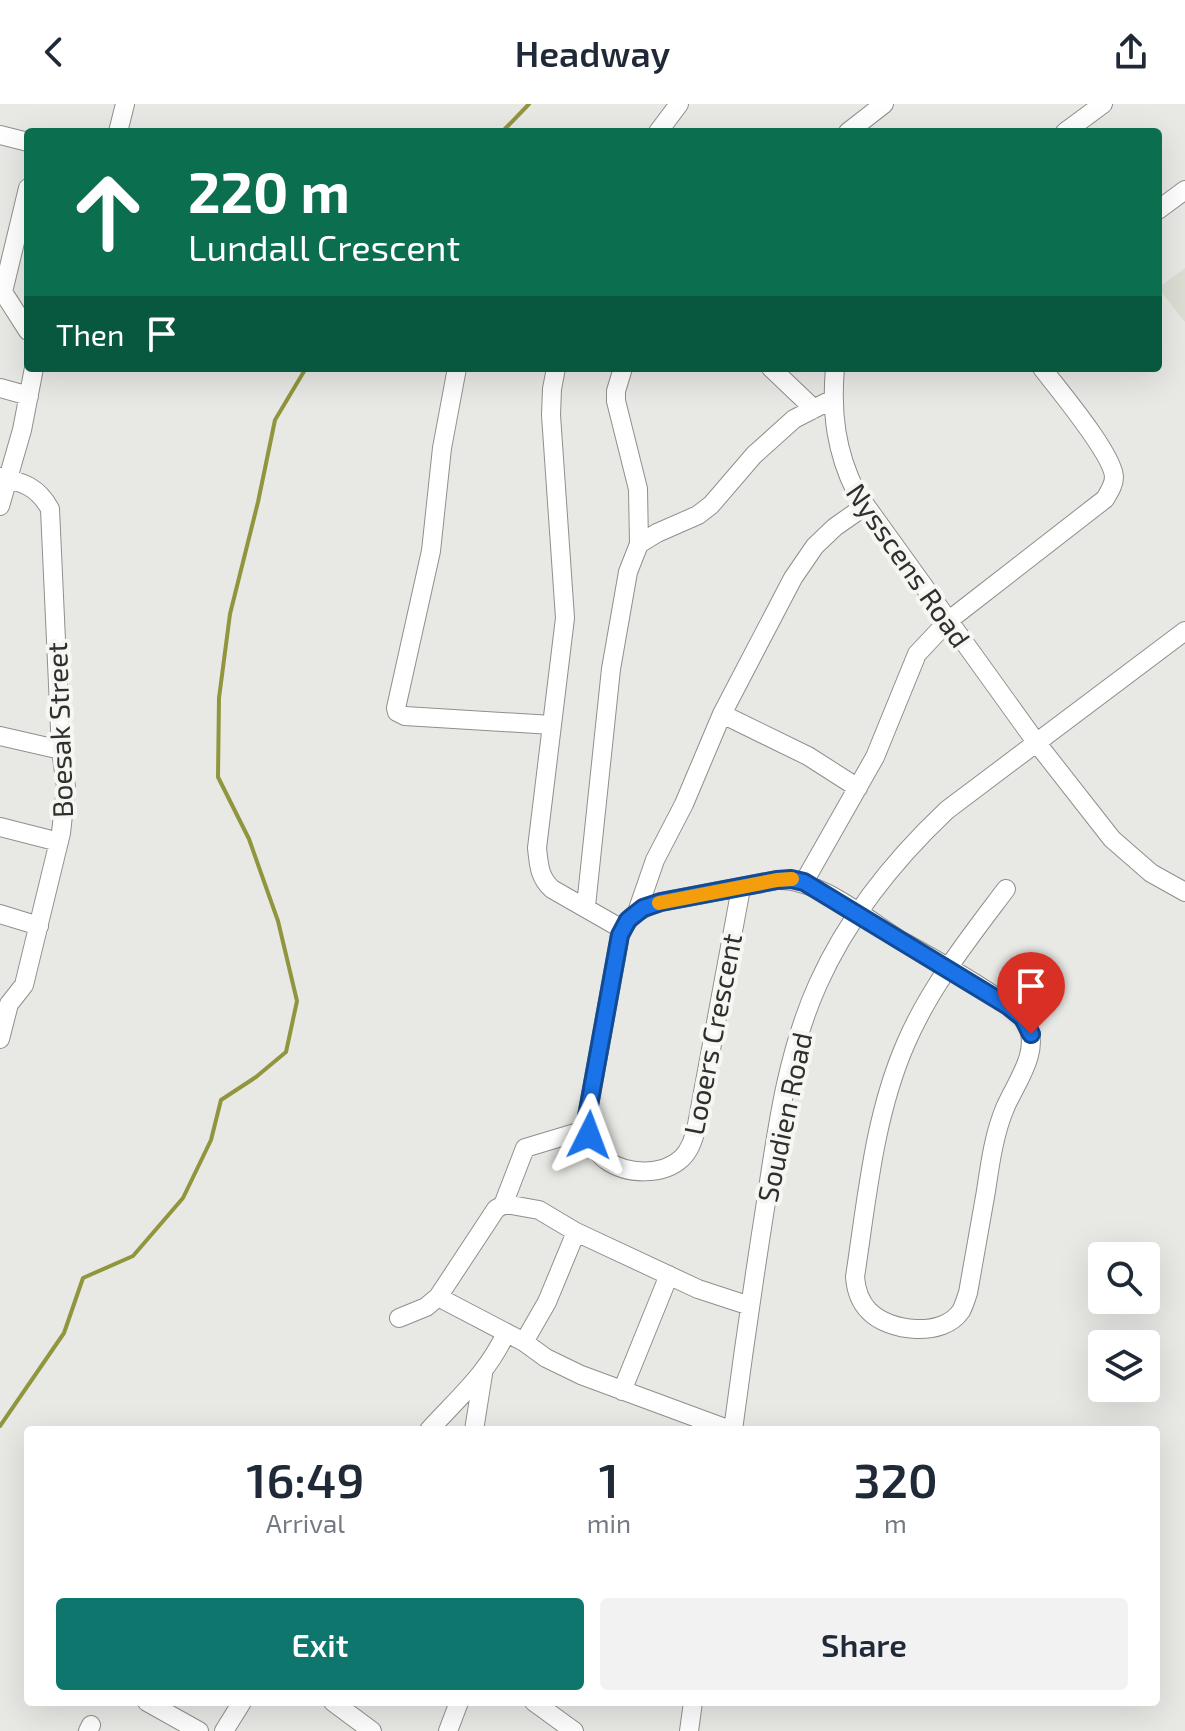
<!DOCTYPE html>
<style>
body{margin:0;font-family:"Exo 2",sans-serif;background:#f2f2f3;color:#1f2937;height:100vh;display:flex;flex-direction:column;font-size:30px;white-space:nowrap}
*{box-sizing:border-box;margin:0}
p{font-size:26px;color:#747a83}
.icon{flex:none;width:44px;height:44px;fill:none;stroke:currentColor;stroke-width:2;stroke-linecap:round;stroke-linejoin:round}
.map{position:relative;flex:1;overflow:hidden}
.panel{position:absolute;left:24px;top:1322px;width:1136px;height:280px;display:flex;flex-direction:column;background:#fff;border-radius:8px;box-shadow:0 8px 32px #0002}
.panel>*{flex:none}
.guide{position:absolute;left:24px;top:24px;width:1138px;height:244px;border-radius:8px;box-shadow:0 8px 32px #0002;background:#0b6e4f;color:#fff;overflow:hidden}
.fabs{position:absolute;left:1088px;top:1138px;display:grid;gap:16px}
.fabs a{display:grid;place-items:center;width:72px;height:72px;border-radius:8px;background:#fff;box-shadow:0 8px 32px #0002;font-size:40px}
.pin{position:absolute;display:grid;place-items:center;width:68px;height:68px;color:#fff;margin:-82px -34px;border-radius:50% 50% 50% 0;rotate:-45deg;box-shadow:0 0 8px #0007}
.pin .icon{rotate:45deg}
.me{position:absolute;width:88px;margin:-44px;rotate:3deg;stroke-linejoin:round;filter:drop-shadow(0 0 6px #0008)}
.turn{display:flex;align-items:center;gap:28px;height:168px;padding:0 32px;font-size:36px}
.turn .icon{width:104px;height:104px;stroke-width:2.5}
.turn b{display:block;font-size:56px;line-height:68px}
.then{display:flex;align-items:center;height:76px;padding:0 32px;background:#0003;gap:16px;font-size:30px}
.eta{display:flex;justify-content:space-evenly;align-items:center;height:136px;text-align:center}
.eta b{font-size:48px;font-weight:600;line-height:56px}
.primary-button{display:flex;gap:16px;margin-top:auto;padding:16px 32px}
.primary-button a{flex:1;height:92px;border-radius:8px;background:#0f766e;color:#fff;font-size:32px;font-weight:600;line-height:92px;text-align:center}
.primary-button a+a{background:#f2f2f3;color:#1f2937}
header{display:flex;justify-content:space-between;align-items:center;height:104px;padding:0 32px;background:#fff;font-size:36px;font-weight:600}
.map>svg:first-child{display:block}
.built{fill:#dcddd3}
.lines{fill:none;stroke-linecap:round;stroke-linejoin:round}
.stream{stroke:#91953d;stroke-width:4}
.minor-casing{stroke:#8f8f8c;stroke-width:20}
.minor{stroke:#fff;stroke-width:18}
.route-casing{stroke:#114b97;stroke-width:20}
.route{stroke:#1a73e8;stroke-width:14}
.slow{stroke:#f59e0b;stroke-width:14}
.labels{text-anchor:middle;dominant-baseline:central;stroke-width:8;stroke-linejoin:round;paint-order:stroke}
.street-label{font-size:28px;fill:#2f2f2e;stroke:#f6f6f3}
</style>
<header><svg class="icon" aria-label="back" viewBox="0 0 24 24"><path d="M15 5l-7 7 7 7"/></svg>Headway<svg class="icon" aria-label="share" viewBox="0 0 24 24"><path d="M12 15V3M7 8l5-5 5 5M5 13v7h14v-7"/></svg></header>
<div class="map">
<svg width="1185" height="1627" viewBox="0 0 1185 1627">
<rect width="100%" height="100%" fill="#e8e9e5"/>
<path class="built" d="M1185,164V218L1158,184Z"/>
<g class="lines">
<path class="stream" d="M502,28L529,0
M0,1322L64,1229L83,1174L133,1152L183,1094L211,1036L221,996L256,973L286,948L297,897L278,817L249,735L218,673L219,594L230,510L258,398L275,316L306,264"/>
<g class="minor-casing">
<path id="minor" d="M118,28L125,0
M658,28L679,0
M848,28L884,0
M1065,28L1103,0
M0,31L28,38
M28,84L3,188L28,227
M1158,106L1185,86
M457,264L442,344L431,447L396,604L397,608L405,612L552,621
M556,264L552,285L551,311L565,514L537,744C539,761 539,773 552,785L622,825
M623,264L616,287V297L638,385L639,440
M771,264L814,305
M835,264C831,309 836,348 856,388L1036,638L1112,735L1151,769L1185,788
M0,284L29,292
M0,373C23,378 38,383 50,405L61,646L66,683L61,729L24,881L9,900L0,935
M0,402L22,326L34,264
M722,610L808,652L858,684
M0,632L61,646
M0,723L59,738
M804,778L875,653L917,550L948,517L1105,395C1109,388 1114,381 1114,373C1113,350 1058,285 1042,264
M741,784L696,1026C693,1036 690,1046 682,1054C663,1072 627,1071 606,1056C594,1047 589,1032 586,1018L620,831C628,811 641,804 661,798L777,776C818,774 865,814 900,836C925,850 1015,899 1026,919C1042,946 1015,980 1005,1004C994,1030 990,1060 986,1087C980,1121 974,1155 968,1189C966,1194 964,1202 961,1207C943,1234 889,1228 869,1207C859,1197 856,1186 855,1173C867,1094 874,1012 906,939C930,883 970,833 1006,785
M586,802L611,565L628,468L639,440L657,429L698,411L711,401L754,351L794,315L833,295
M637,808L655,756L684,700L722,610L793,474L815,442L835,423L865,402
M0,810L39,822
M503,1101L525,1044L588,1025
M438,1193L524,1238L546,1254L581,1271L730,1326
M399,1214L426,1203L438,1193L496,1105L503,1101H511L539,1106L576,1128L698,1185L750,1202
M524,1238L547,1198L576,1128
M622,1287L669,1171
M429,1326C459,1293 487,1270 506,1229
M474,1326L483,1270
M733,1326C743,1250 754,1174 766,1098C777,1024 787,949 818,880C848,813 894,756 947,706L1185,527
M147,1598L199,1627
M333,1598L372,1627
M534,1598L574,1627
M88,1627L91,1621
M224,1627L242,1598
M448,1627L459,1598
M689,1627L693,1598"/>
</g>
<use href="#minor" class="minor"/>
</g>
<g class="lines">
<g class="route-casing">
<path id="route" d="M589,1031L586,1018L620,831L628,816L643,804L661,798L777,776L791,775L804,778L1008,902L1023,914L1031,930"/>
</g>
<use href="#route" class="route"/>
<path class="slow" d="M659,799L777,776L792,775"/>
</g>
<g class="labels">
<g class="street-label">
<text transform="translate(909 461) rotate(55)">Nysscens Road</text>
<text transform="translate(59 626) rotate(-92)">Boesak Street</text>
<text transform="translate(712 930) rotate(-79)">Looers Crescent</text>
<text transform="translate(784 1013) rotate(-78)">Soudien Road</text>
</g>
</g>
</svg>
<div class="fabs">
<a><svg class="icon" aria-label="search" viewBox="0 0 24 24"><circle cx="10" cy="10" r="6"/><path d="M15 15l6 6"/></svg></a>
<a><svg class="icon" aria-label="layers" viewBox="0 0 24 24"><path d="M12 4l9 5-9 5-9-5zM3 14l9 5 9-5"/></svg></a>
</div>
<div class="pin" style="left:1031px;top:930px;background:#d93025"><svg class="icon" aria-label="arrive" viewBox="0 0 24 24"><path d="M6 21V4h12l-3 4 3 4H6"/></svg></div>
<svg class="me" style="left:589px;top:1031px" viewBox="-20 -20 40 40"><path d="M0-17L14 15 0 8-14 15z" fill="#1a73e8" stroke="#fff" stroke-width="4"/></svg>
<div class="guide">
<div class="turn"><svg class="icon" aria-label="ahead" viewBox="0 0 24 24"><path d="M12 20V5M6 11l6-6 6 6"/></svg><div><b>220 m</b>Lundall Crescent</div></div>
<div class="then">Then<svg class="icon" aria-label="arrive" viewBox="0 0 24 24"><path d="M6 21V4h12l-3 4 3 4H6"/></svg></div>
</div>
<section class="panel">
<div class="eta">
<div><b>16:49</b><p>Arrival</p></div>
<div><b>1</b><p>min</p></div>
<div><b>320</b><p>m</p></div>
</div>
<div class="primary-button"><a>Exit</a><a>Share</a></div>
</section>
</div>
